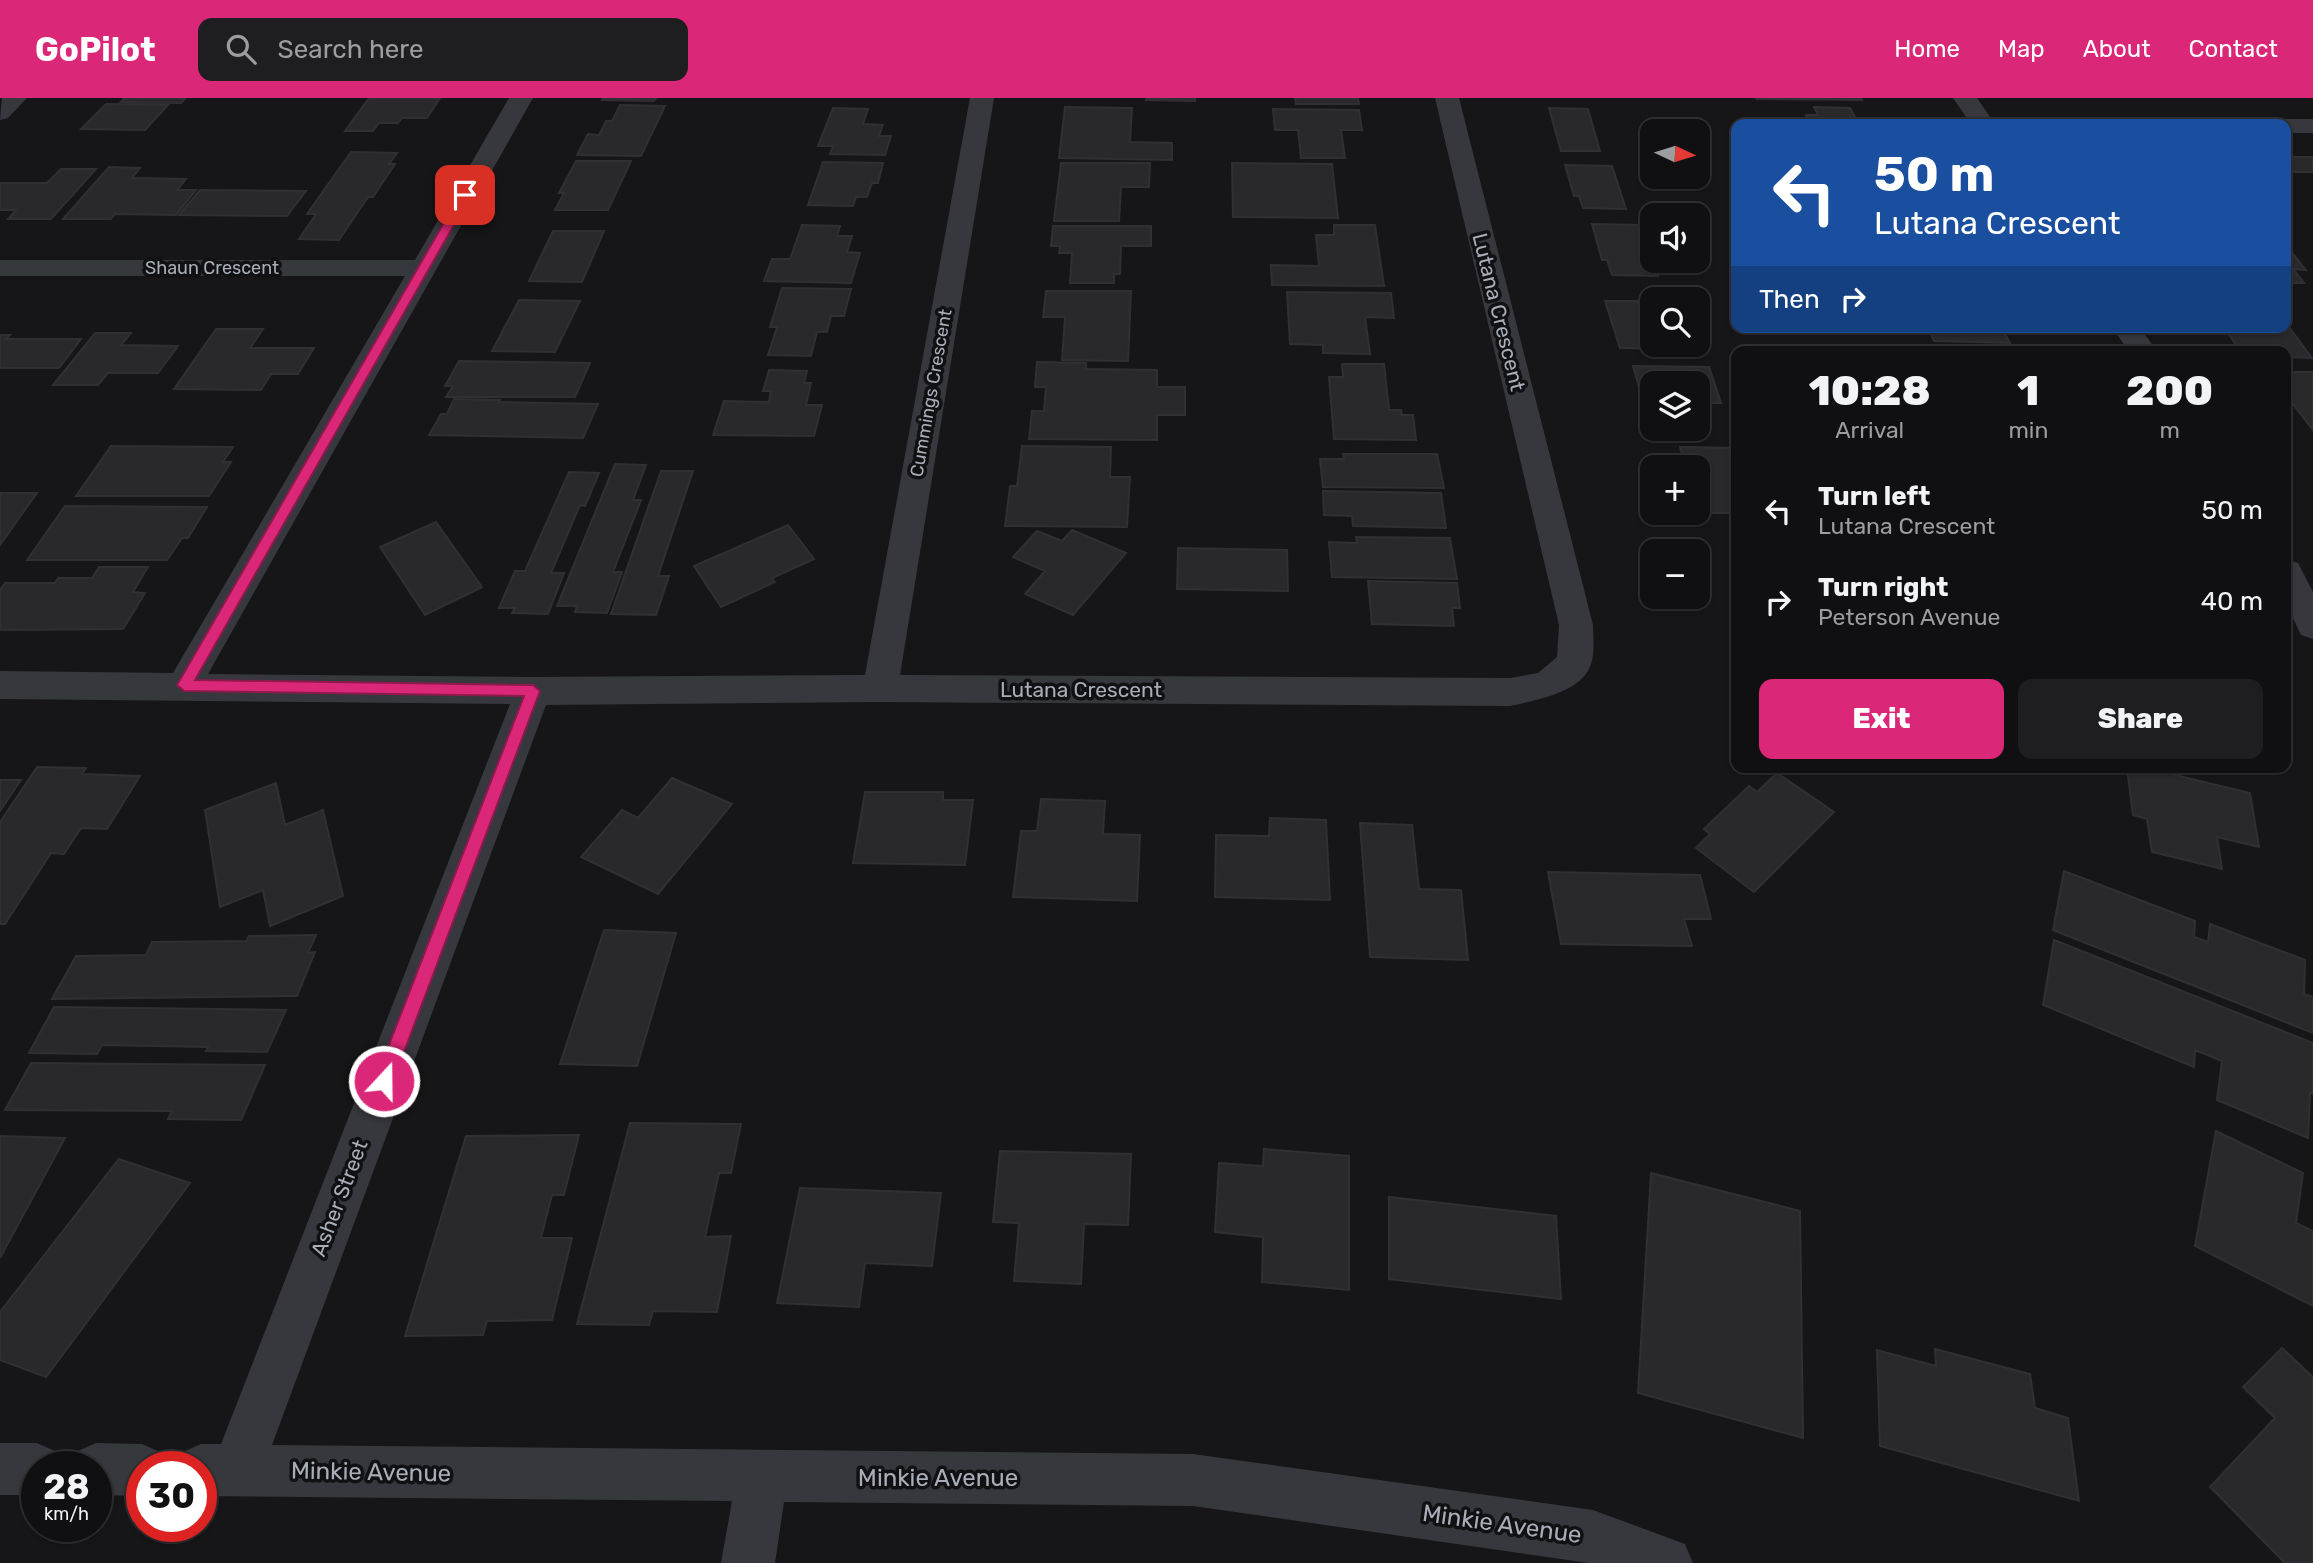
<!DOCTYPE html>
<meta charset="utf-8">
<style>
body{margin:0;font-family:Rubik,sans-serif;background:#1e1e20;color:#f1f3f6;height:100vh;display:flex;flex-direction:column;font-size:26px;white-space:nowrap}
*{box-sizing:border-box;margin:0}
p{font-size:23px;color:#9c9d9f}
.icon{flex:none;width:38px;height:38px;fill:none;stroke:currentColor;stroke-width:2;stroke-linecap:round;stroke-linejoin:round}
.map{position:relative;flex:1;overflow:hidden}
.details{position:absolute;left:1731px;top:248px;width:560px;height:427px;display:flex;flex-direction:column;background:#101012;border-radius:14px;box-shadow:0 2px 5px #0004,0 0 0 2px #303032}
.details>*{flex:none}
.guide{position:absolute;left:1731px;top:21px;width:560px;height:214px;border-radius:14px;box-shadow:0 2px 5px #0004,0 0 0 2px #303032;background:#1a4fa0;color:#fff;overflow:hidden}
.needle{width:46px;rotate:94deg}
.tools{position:absolute;left:1640px;top:21px;display:grid;gap:14px}
.tools a{display:grid;place-items:center;width:70px;height:70px;border-radius:14px;background:#101012;box-shadow:0 2px 5px #0004,0 0 0 2px #303032;font-size:35px}
.speed{position:absolute;left:21px;top:1353px;display:flex;gap:14px;font-size:35px;font-weight:700;text-align:center}
.speed>*{display:grid;place-content:center;width:91px;height:91px;border-radius:50%;background:#101012;box-shadow:0 2px 5px #0004,0 0 0 2px #303032;line-height:1}
.speed small{font-size:18px;font-weight:400}
.speed .limit{border:10px solid #d22;background:#fff;color:#111}
.pin{position:absolute;display:grid;place-items:center;width:60px;height:60px;color:#fff;margin:-30px;border-radius:14px;box-shadow:0 4px 10px #0006}
.me{position:absolute;width:77px;margin:-38px;rotate:21deg;stroke-linejoin:round;filter:drop-shadow(0 0 5px #0008)}
.turn{display:flex;align-items:center;gap:24px;height:147px;padding:0 28px;font-size:32px}
.turn .icon{width:91px;height:91px;stroke-width:2.5}
.turn b{display:block;font-size:49px;line-height:60px}
.then{display:flex;align-items:center;height:66px;padding:0 28px;background:#0003;gap:14px;font-size:26px}
.eta{display:flex;justify-content:space-evenly;align-items:center;height:119px;text-align:center}
.eta b{font-size:42px;font-weight:800;line-height:49px}
.cta{display:flex;gap:14px;margin-top:auto;padding:14px 28px}
.cta a{flex:1;height:80px;border-radius:14px;background:#db2777;color:#fff;font-size:28px;font-weight:800;line-height:80px;text-align:center}
.cta a+a{background:#1e1e20;color:#f1f3f6}
ul{padding:0;list-style:none}
li{display:flex;align-items:center;gap:21px;height:91px;padding:0 28px}
li div{flex:1}
li b{display:block;font-size:26px}
li em{font-style:normal}
header{display:flex;align-items:center;gap:42px;box-sizing:border-box;height:98px;padding:0 35px;background:#db2777;color:#fff}
header strong{font-size:33px}
nav{display:flex;gap:38px;margin-inline-start:auto;font-size:24px}
.search{width:490px;height:63px;background:#1e1e20;display:flex;align-items:center;gap:18px;box-sizing:border-box;padding:0 24px;border-radius:14px;color:#9c9d9f;font-size:26px}
.map>svg:first-child{display:block}
.building{fill:#29292c;stroke:#303034;stroke-width:2}
.lines{fill:none;stroke-linecap:round;stroke-linejoin:round}
.minor{fill:#37383d;fill-rule:evenodd}
.route{fill:#db2777;stroke:#8e194d;stroke-width:2}
.labels{text-anchor:middle;dominant-baseline:central;stroke-width:7;stroke-linejoin:round;paint-order:stroke}
.far-street-label{font-size:18px;fill:#a8adb8;stroke:#111113}
.street-label{font-size:21px;fill:#a8adb8;stroke:#111113}
.near-street-label{font-size:24px;fill:#a8adb8;stroke:#111113}
</style>
<header>
<strong>GoPilot</strong>
<div class="search"><svg class="icon" aria-label="search" viewBox="0 0 24 24"><circle cx="10" cy="10" r="6"/><path d="M15 15l6 6"/></svg>Search here</div>
<nav><a>Home</a><a>Map</a><a>About</a><a>Contact</a></nav>
</header>
<div class="map">
<svg width="2313" height="1465" viewBox="0 0 2313 1465">
<rect width="100%" height="100%" fill="#161618"/>
<path class="building" d="M125,0H186L181,5L121,4Z
M369,0H440L427,20H402L398,25H379L373,33H345Z
M603,0H656L654,3L602,2Z
M1146,0H1195V3L1146,2Z
M1295,0H1358L1359,6H1296Z
M1756,0H1861L1862,2L1757,1Z
M106,6L168,7L145,32L81,31Z
M620,7L665,8L641,58L577,57L588,36L599,37L606,23H612Z
M1065,9L1132,10L1130,44L1172,45V62L1059,60Z
M1814,9L1850,10L1859,26H1811L1806,17H1818Z
M833,10L868,11L863,26L883,27L879,38H891L885,57L830,56L833,48H818Z
M1549,10L1588,11L1600,53H1561Z
M1273,11L1359,12L1362,32H1341L1345,60H1301L1298,32H1275Z
M351,54L397,55L389,66H395L373,99H368L339,142L299,141L316,116H307Z
M2286,59H2313V74H2286Z
M576,63H631L608,112H555L564,95H559Z
M823,64L883,65L878,85H872L867,99H856L853,108L808,107Z
M1061,65H1150L1149,89H1121L1119,123H1054Z
M1232,65L1332,66L1338,120L1233,119Z
M1565,67L1612,68L1626,111L1583,110L1579,98H1574Z
M109,69L140,70L132,80L186,81L177,92H196L176,117L115,116L111,121H63Z
M61,71H96L51,121H8L16,112H0V85H47Z
M200,92L306,93L287,118L179,117Z
M1592,126L1641,127L1658,178L1612,177L1607,162H1602Z
M802,127L840,128L837,138H852L847,154L860,155L851,185L764,183L772,161H790Z
M1334,127H1375L1384,188L1272,187L1271,167L1319,168L1316,137H1334Z
M1053,128H1151V148H1121L1120,176H1114V185H1070L1072,155H1059L1060,148H1051Z
M553,133H604L582,184L529,183Z
M2286,156H2293L2306,172L2293,171L2304,185H2286Z
M782,190L851,191L844,218H831L827,234H817L811,258L768,257L777,229H770Z
M1046,193H1131L1128,263L1062,262L1065,219H1043Z
M1287,194L1391,195L1394,220L1365,219L1370,256L1323,255V247L1290,246Z
M519,202L580,203L555,254L492,253Z
M1605,203H1652V247H1673L1674,251L1620,250Z
M2286,225L2312,260L2286,259V254H2241L2224,229H2286Z
M1927,229H2001L2010,245L1934,243Z
M216,231H263L250,250H314L298,276H271L261,292L174,291Z
M95,235H131L121,247L178,248L158,275H108L98,287H53Z
M0,237H10L6,241H81L59,270H0Z
M459,263L590,265L575,299H446L453,288H445Z
M1037,264L1086,265V271L1157,272V289H1185V317H1157V342L1029,341L1032,313H1044L1046,289H1035Z
M1342,266H1384L1389,312H1401L1402,317H1413L1416,342L1334,341L1329,279H1343Z
M1633,268L1709,269L1721,305H1705L1710,321H1698V285H1652V299H1642Z
M769,272L807,273L804,285H811L806,307H822L814,338L713,337L724,303L769,304L771,293H763Z
M2286,274H2313V332L2286,297Z
M454,301L500,302L499,304L598,306L583,340L429,337L441,316H447Z
M111,348L233,349L223,364H231L209,398H76Z
M1022,348L1111,349L1110,379H1130L1127,429L1005,428L1010,388H1017Z
M1680,349L1736,350V415H1692H1698V369H1686Z
M1343,356H1437L1444,390L1323,389L1320,361H1344Z
M615,366L646,367L633,402H641L613,474H622L607,515L575,514L577,508H557Z
M661,373H693L658,478H669L656,517L611,516Z
M569,374L599,375L585,408L580,407L551,475H564L548,516L512,515L515,510H499L515,473H525Z
M1323,393L1441,395L1446,430L1353,428L1352,418L1324,417Z
M0,395H37L0,447Z
M65,408L207,409L188,440H182L167,462H27Z
M436,424L482,489L425,517L380,449Z
M788,427L814,461L772,480L775,484L721,509L694,468Z
M1072,432L1126,455L1073,517L1025,496L1045,473L1013,459L1037,433L1062,443Z
M1356,439L1450,440L1457,481L1332,479L1329,444L1357,445Z
M1178,450L1287,452L1288,493L1177,491Z
M99,469H148L133,494L145,495L123,531L0,532V492L5,485H55L58,480H92Z
M1368,483L1457,485L1460,510H1452L1454,528L1372,526Z
M37,669L86,670L82,676L140,678L107,731L81,730L64,756L51,755L5,826H0V724Z
M2127,670H2146L2250,695L2259,749L2217,739L2222,771L2152,754L2147,721L2133,717Z
M1777,675L1834,714L1754,794L1696,750L1710,736L1704,731L1749,688L1757,694Z
M672,680L732,706L658,796L581,759L622,712L638,720Z
M0,682H21L0,713Z
M276,685L285,727L323,712L343,798L270,828L263,792L220,809L205,712Z
M865,694H943V702H973L965,767L853,765Z
M1041,701L1105,703L1103,736L1140,737L1137,803L1013,799L1021,733H1037Z
M1270,720L1326,722L1330,802L1215,799L1216,737L1269,738Z
M1360,725L1412,727L1419,791L1461,792L1468,862L1370,859Z
M2064,773L2195,823L2194,839L2208,844L2210,826L2305,862L2304,896L2313,899V935L2053,832Z
M1548,774L1700,777L1711,821H1684L1692,848L1561,846Z
M604,832L676,835L637,968L560,966Z
M316,837L308,855L315,854L297,898L52,901L76,858L146,857L152,844L246,843L249,838Z
M2054,842L2313,945V996L2310,995L2308,1040L2217,1002L2222,963L2195,952L2194,969L2043,907Z
M54,909L286,912L267,954L206,953L208,949L102,947L97,956L29,955Z
M31,965L265,967L241,1022L168,1021L172,1013L5,1012Z
M630,1025L741,1026L731,1075H719L705,1139L731,1138L717,1214L653,1213L649,1227L577,1226Z
M2216,1033L2303,1075L2296,1125L2313,1133V1208L2195,1148Z
M579,1037L564,1097H552L541,1140H572L552,1222L487,1223L483,1237L405,1238L466,1038Z
M0,1038L65,1040L0,1160Z
M1264,1051L1349,1058V1192L1262,1184L1263,1139L1215,1134L1219,1065L1263,1068Z
M1000,1053L1131,1056L1128,1127L1084,1126L1081,1186L1014,1183L1019,1125L993,1124Z
M119,1061L190,1085L46,1279L0,1262V1214Z
M1651,1075L1800,1113L1803,1340L1638,1295Z
M800,1090L941,1095L932,1168L865,1165L859,1209L777,1205Z
M1389,1099L1556,1118L1561,1201L1389,1181Z
M2282,1250L2313,1279V1465H2285L2210,1389L2275,1320L2243,1289Z
M1935,1251L2030,1276L2035,1310L2068,1320L2079,1403L1880,1348L1877,1252L1936,1268Z"/>
<g class="lines">
<path class="minor" d="M2,0H27L8,20L0,22Z
M509,0H533L208,576L533,579L865,577L970,0H994L900,577L1510,580L1538,575L1557,559L1559,527L1435,0H1459L1593,527C1593,539 1595,555 1591,566C1582,595 1535,602 1510,608L880,604L546,607L272,1347L1193,1356L1593,1412L1685,1446L1693,1465H1589L1193,1408L784,1404L775,1465H721L732,1403L201,1398V1368H177L183,1354L201,1346H221L510,606L0,601V573L173,575L405,178H0V162H415Z
M1953,0H1977L1995,26H1971Z
M2286,21H2313V35H2286V26H2275Z
M2112,229H2140L2157,254H2129Z
M2286,461L2298,465L2313,494V541L2301,537L2286,506Z
M0,1345H37L55,1353L62,1368H37V1397H0Z
M96,1345L142,1346L160,1354L166,1368H142V1398L96,1397V1368H71L78,1353Z"/>
</g>
<path class="route" d="M465,94L471,97L195,582L533,587L540,593L393,983L391,989L384,991L378,989L375,983L524,598L184,593L177,587L460,97Z"/>
<g class="labels">
<g class="far-street-label">
<text x="212" y="170">Shaun Crescent</text>
<text transform="translate(931 295) rotate(-80)">Cummings Crescent</text>
</g>
<g class="street-label">
<text transform="translate(1499 214) rotate(76)">Lutana Crescent</text>
<text x="1081" y="591">Lutana Crescent</text>
<text transform="translate(339 1100) rotate(-69)">Asher Street</text>
</g>
<g class="near-street-label">
<text transform="translate(371 1374) rotate(1)">Minkie Avenue</text>
<text x="938" y="1380">Minkie Avenue</text>
<text transform="translate(1502 1426) rotate(8)">Minkie Avenue</text>
</g>
</g>
</svg>
<div class="tools">
<a><svg class="needle" viewBox="-14 -14 28 28"><path d="M0-13l5 13h-10z" fill="#e53935"/><path d="M0 13l5-13h-10z" fill="#9c9d9f"/></svg></a>
<a><svg class="icon" aria-label="sound" viewBox="0 0 24 24"><path d="M4 9h4l5-4v14l-5-4H4zM17 9q2 3 0 6"/></svg></a>
<a><svg class="icon" aria-label="search" viewBox="0 0 24 24"><circle cx="10" cy="10" r="6"/><path d="M15 15l6 6"/></svg></a>
<a><svg class="icon" aria-label="layers" viewBox="0 0 24 24"><path d="M12 4l9 5-9 5-9-5zM3 14l9 5 9-5"/></svg></a>
<a>+</a>
<a>−</a>
</div>
<div class="speed"><div>28<small>km/h</small></div><div class="limit">30</div></div>
<div class="pin" style="left:465px;top:97px;background:#d93025"><svg class="icon" aria-label="arrive" viewBox="0 0 24 24"><path d="M6 21V4h12l-3 4 3 4H6"/></svg></div>
<svg class="me" style="left:384px;top:983px" viewBox="-20 -20 40 40"><circle r="17" fill="#db2777" stroke="#fff" stroke-width="3"/><path d="M0-11L8 9 0 5-8 9z" fill="#fff"/></svg>
<div class="guide">
<div class="turn"><svg class="icon" aria-label="left" viewBox="0 0 24 24"><path d="M17 20v-9H6M10 6l-5 5 5 5"/></svg><div><b>50 m</b>Lutana Crescent</div></div>
<div class="then">Then<svg class="icon" aria-label="right" viewBox="0 0 24 24"><path d="M7 20v-9h11M14 6l5 5-5 5"/></svg></div>
</div>
<section class="details">
<div class="eta">
<div><b>10:28</b><p>Arrival</p></div>
<div><b>1</b><p>min</p></div>
<div><b>200</b><p>m</p></div>
</div>
<ul>
<li><svg class="icon" aria-label="left" viewBox="0 0 24 24"><path d="M17 20v-9H6M10 6l-5 5 5 5"/></svg><div><b>Turn left</b><p>Lutana Crescent</p></div><em>50 m</em></li>
<li><svg class="icon" aria-label="right" viewBox="0 0 24 24"><path d="M7 20v-9h11M14 6l5 5-5 5"/></svg><div><b>Turn right</b><p>Peterson Avenue</p></div><em>40 m</em></li>
</ul>
<div class="cta"><a>Exit</a><a>Share</a></div>
</section>
</div>
